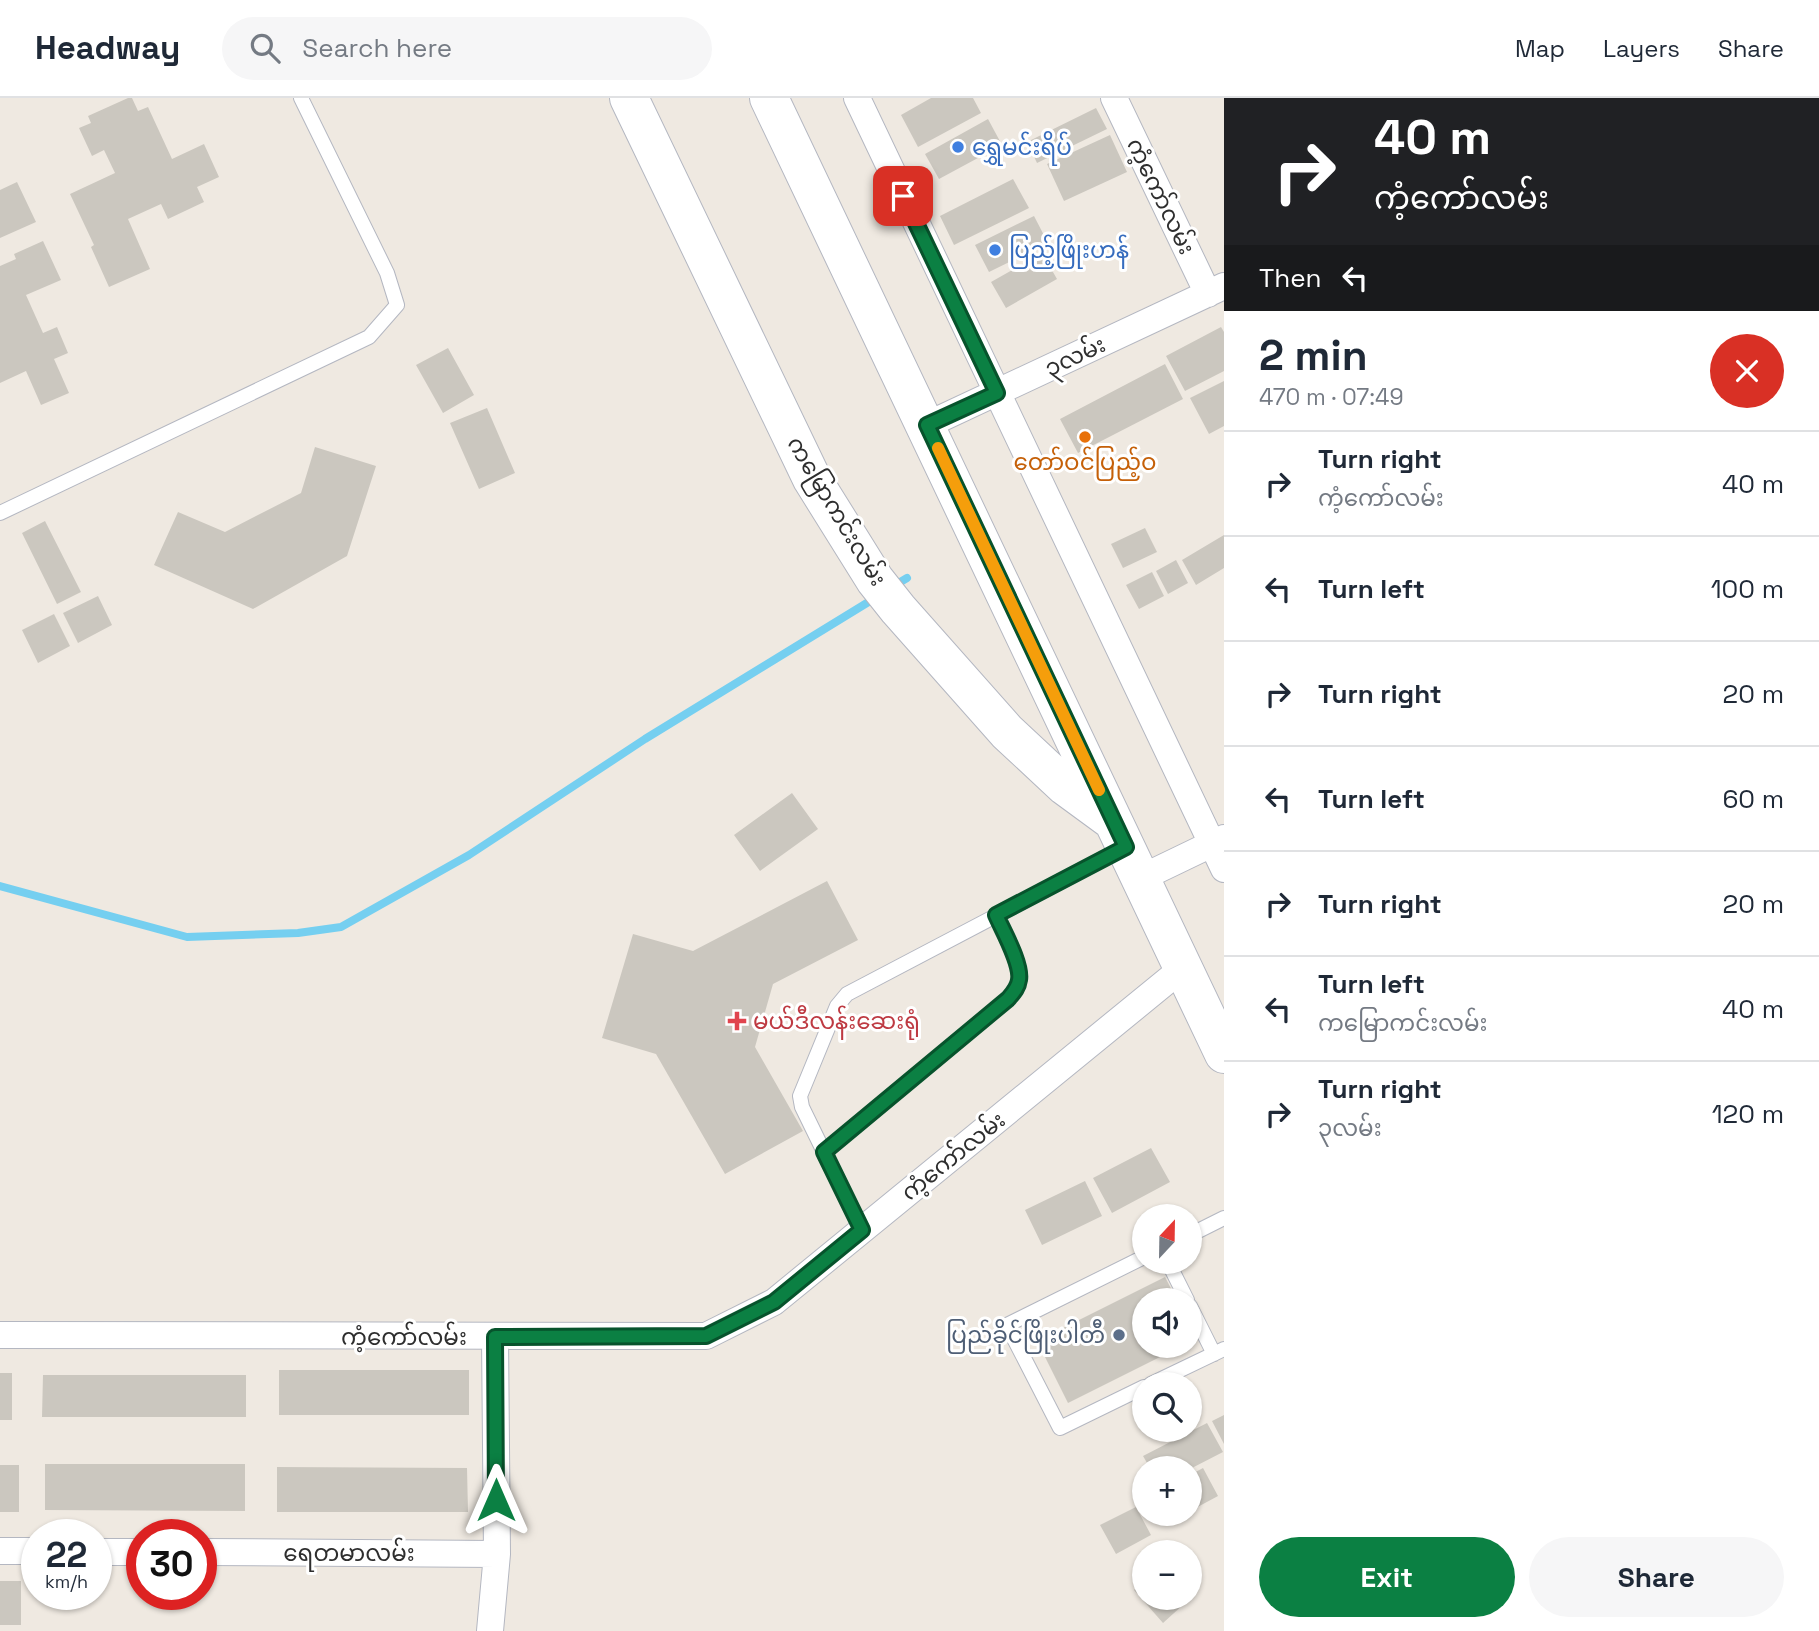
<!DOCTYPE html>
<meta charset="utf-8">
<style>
body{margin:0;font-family:"Space Grotesk","Noto Sans Myanmar",sans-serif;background:#f6f6f7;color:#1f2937;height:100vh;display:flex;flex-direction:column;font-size:26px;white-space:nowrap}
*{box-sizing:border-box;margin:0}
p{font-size:23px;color:#747a83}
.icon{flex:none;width:38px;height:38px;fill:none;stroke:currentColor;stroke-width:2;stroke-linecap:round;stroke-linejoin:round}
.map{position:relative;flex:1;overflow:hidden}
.side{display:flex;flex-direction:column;background:#fff;width:595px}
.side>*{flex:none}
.hud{background:#202124;color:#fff;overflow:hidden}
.needle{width:46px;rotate:22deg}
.fabs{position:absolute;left:1132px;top:1106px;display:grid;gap:14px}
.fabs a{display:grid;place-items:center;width:70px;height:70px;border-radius:50%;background:#fff;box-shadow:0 2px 5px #0004;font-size:35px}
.speed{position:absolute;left:21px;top:1421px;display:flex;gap:14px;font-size:35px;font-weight:700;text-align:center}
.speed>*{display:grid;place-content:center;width:91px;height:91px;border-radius:50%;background:#fff;box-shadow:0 2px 5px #0004;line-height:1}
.speed small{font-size:18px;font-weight:400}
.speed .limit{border:10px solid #d22;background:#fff;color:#111}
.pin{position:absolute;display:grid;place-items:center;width:60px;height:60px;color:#fff;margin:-30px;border-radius:14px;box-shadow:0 4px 10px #0006}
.me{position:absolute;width:77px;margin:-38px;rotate:0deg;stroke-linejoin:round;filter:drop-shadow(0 0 5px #0008)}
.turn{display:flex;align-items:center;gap:24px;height:147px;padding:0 35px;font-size:32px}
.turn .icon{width:91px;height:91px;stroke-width:2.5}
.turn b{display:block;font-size:49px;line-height:60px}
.then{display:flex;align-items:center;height:66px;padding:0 35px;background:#0003;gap:14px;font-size:26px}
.round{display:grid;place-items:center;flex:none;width:74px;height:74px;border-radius:37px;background:#f6f6f7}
.overview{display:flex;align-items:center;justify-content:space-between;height:119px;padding:0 35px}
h1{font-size:42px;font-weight:800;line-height:52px}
.primary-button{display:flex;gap:14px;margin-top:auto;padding:14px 35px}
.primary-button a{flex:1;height:80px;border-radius:42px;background:#0b8043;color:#fff;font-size:28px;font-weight:800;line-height:80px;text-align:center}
.primary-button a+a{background:#f6f6f7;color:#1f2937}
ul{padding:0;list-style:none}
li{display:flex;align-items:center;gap:21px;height:105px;padding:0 35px;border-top:2px solid #e0e1e3}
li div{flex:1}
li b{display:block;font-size:26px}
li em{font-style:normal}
header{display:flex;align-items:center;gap:42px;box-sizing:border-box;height:98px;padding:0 35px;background:#fff;border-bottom:2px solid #e0e1e3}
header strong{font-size:33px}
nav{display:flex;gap:38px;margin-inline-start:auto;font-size:24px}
.search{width:490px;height:63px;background:#f6f6f7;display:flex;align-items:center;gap:18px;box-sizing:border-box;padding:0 24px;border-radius:38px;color:#747a83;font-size:26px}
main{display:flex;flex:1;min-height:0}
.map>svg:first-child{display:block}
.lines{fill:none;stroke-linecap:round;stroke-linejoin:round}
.stream{stroke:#75cff0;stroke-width:8}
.building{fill:#cbc7bf}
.service-casing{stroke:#b4b7c1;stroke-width:16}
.minor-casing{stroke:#b4b7c1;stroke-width:28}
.secondary-casing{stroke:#b4b7c1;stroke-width:40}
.service{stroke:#fff;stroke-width:14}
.minor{stroke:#fff;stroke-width:26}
.secondary{stroke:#fff;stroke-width:38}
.route-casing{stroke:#07532c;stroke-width:18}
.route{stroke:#0b8043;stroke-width:12}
.slow{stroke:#f59e0b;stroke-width:12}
.shop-dot{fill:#3f7fe0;stroke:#fff;stroke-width:2.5}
.food-dot{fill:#e8710a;stroke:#fff;stroke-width:2.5}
.health-dot{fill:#e0444e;stroke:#fff;stroke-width:2.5}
.service-dot{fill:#5c6f8a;stroke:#fff;stroke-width:2.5}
.labels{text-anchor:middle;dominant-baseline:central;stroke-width:6;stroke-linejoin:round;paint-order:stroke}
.shop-label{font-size:23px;fill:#366cbe;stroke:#fff;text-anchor:start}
.street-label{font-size:23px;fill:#2e2e2e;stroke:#fff}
.food-label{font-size:23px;fill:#c56008;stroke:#fff}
.health-label{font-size:23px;fill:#be3a42;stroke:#fff;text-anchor:start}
.service-label{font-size:23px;fill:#4e5e75;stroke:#fff;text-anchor:end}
</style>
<header>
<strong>Headway</strong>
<div class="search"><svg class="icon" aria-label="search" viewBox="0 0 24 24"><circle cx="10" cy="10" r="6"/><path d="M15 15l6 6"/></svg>Search here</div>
<nav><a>Map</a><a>Layers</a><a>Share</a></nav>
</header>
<main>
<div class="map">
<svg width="1224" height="1533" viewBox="0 0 1224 1533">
<rect width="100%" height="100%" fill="#efe9e1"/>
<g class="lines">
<path class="stream" d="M892,489L907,480
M0,788L187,839L298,835L341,829L469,757L645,641L875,500"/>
</g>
<path class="building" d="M128,0H132L138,13L148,9L172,61L204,46L219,79L197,89L204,104L168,121L161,106L128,121L150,171L109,189L91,149L94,147L70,96L115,75L104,52L92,58L79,30L91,25L88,18Z
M931,0H973L981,15L918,49L901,17Z
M1096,10L1107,31L1037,65L1027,44Z
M988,21L1002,47L939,81L925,56Z
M1110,37L1127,74L1064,103L1047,66Z
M1013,81L1029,110L954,147L940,118Z
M17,84L36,124L0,140V92Z
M1034,118L1048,145L989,174L975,147Z
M43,143L61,182L26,197L43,235L57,229L68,255L54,261L69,295L41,307L26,273L0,285V168L16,161L14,156Z
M1042,155L1057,181L1006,210L991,184Z
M1221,229L1224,234V273L1185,293L1166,258Z
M448,250L474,297L443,315L416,267Z
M1165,266L1183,301L1078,355L1060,321Z
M1224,283V328L1209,336L1190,300Z
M487,310L515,375L479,391L450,325Z
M315,349L376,368L347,458L253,511L154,467L178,414L225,434L301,395Z
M45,423L81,494L57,506L22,435Z
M1145,430L1157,454L1123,470L1111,446Z
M1224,437V470L1196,487L1182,462Z
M1176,462L1188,485L1168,496L1156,473Z
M1152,474L1164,498L1139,511L1126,487Z
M98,498L112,527L78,545L63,515Z
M54,516L70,548L38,565L22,532Z
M792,695L818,731L760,773L734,737Z
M827,783L858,842L773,886L755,949L803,1033L725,1076L656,956L602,940L633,836L693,853Z
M1151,1050L1170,1084L1112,1115L1093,1080Z
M1085,1083L1102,1118L1042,1147L1025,1112Z
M1165,1179L1177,1202H1144V1248H1182L1068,1305L1037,1243Z
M279,1272H469V1317H279Z
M0,1275H12V1322H0Z
M43,1277H246V1319H42Z
M1224,1317V1346L1212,1323Z
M1207,1325L1223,1354L1190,1371L1150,1370L1143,1358Z
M45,1366H245V1413L45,1412Z
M0,1367H19V1414H0Z
M277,1369L467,1370L468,1414H277Z
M1203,1370L1218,1398L1192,1412L1190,1377Z
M1136,1409L1151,1437L1116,1456L1100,1427Z
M0,1483H21V1527H0Z
M1144,1483V1500H1190V1492L1194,1497L1163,1525L1134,1492Z"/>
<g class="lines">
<g class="service-casing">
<path id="service" d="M0,415L369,239L397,207L387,175L301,0
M824,1054L1008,901C1013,895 1018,890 1019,882C1022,865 1003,833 996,817
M862,1132L802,1009L800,998L837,908L847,896L1125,750
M1190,1137L1224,1120
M1144,1159L1007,1227L1060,1330L1144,1289
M1168,1164L1187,1202
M1190,1208L1214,1256
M1151,1286L1224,1251"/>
</g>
<g class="minor-casing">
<path id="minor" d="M857,0L1224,771
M1114,0L1208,196
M927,327L1224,188
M1141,780L1224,740
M0,1237L706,1238L774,1204L1184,869
M0,1453H37
M96,1454H142
M201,1454L497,1456
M490,1533L497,1456L495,1239"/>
</g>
<g class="secondary-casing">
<path id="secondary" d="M629,0L812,381L875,482L898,511L1007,634L1065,688L1110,721
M769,0L1224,956"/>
</g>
<use href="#service" class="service"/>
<use href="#minor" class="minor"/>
<use href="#secondary" class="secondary"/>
</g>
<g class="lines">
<g class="route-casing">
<path id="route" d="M496,1402L495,1239L706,1238L774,1204L862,1132L824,1054L1008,901C1013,895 1018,890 1019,882C1022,866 1003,833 996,817L1126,749L927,327L997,295L903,98"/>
</g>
<use href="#route" class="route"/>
<path class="slow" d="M938,350L1099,692"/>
</g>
<g class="shop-dot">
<circle cx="958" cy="49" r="7"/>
<circle cx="995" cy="152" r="7"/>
</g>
<circle class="food-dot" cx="1085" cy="339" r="7"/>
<path class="health-dot" d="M733.5 912.5h7v7h7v7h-7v7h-7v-7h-7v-7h7z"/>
<circle class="service-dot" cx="1119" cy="1237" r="7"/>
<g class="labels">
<g class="shop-label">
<text x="972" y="49">ရွှေမင်းရိပ်</text>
<text x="1009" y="152">ပြည့်ဖြိုးဟန်</text>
</g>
<g class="street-label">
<text transform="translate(1161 98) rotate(64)">ကံ့ကော်လမ်း</text>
<text transform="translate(1075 258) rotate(-25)">၃လမ်း</text>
<text transform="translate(837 413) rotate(59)">ကမြောကင်းလမ်း</text>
<text transform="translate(953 1058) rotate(-39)">ကံ့ကော်လမ်း</text>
<text x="404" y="1239">ကံ့ကော်လမ်း</text>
<text x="349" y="1455">ရေတမာလမ်း</text>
</g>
<g class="food-label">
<text x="1085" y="364">တော်ဝင်ပြည့်ဝ</text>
</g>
<g class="health-label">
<text x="753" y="923">မယ်ဒီလန်းဆေးရုံ</text>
</g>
<g class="service-label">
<text x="1105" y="1237">ပြည်ခိုင်ဖြိုးပါတီ</text>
</g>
</g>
</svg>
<div class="fabs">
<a><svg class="needle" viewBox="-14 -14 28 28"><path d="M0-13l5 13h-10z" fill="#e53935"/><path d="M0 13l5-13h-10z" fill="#747a83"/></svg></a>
<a><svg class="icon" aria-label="sound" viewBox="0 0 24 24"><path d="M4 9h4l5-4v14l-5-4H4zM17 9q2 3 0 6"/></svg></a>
<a><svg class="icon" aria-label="search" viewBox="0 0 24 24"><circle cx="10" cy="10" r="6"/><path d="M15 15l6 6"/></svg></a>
<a>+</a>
<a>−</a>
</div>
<div class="speed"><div>22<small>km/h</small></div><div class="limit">30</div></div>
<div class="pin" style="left:903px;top:98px;background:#d93025"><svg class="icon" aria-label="arrive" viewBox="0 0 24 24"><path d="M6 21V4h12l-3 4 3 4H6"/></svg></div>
<svg class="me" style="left:496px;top:1402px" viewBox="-20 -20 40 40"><path d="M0-17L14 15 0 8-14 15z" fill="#0b8043" stroke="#fff" stroke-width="4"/></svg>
</div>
<section class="side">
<div class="hud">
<div class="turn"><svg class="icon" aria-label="right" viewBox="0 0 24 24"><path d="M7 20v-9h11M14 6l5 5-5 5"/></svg><div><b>40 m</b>ကံ့ကော်လမ်း</div></div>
<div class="then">Then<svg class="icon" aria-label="left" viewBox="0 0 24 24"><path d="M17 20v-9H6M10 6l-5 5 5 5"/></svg></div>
</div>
<div class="overview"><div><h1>2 min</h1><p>470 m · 07:49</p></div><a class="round" style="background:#d93025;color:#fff"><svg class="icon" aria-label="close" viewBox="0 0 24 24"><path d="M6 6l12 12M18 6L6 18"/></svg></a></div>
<ul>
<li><svg class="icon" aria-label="right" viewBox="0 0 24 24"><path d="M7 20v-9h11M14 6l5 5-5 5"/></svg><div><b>Turn right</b><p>ကံ့ကော်လမ်း</p></div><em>40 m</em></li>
<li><svg class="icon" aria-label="left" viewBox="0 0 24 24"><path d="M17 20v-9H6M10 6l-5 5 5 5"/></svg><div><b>Turn left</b></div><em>100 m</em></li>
<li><svg class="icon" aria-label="right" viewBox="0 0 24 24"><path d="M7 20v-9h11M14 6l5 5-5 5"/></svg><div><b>Turn right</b></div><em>20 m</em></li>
<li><svg class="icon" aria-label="left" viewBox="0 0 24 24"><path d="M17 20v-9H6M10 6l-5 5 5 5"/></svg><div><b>Turn left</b></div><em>60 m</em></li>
<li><svg class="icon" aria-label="right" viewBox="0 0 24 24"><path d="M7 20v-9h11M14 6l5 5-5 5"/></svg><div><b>Turn right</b></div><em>20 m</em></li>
<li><svg class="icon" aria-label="left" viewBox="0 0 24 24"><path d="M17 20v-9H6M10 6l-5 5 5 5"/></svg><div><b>Turn left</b><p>ကမြောကင်းလမ်း</p></div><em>40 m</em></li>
<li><svg class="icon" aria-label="right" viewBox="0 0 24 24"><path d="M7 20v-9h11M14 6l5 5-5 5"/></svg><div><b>Turn right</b><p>၃လမ်း</p></div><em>120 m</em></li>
</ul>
<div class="primary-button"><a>Exit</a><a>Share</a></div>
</section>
</main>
